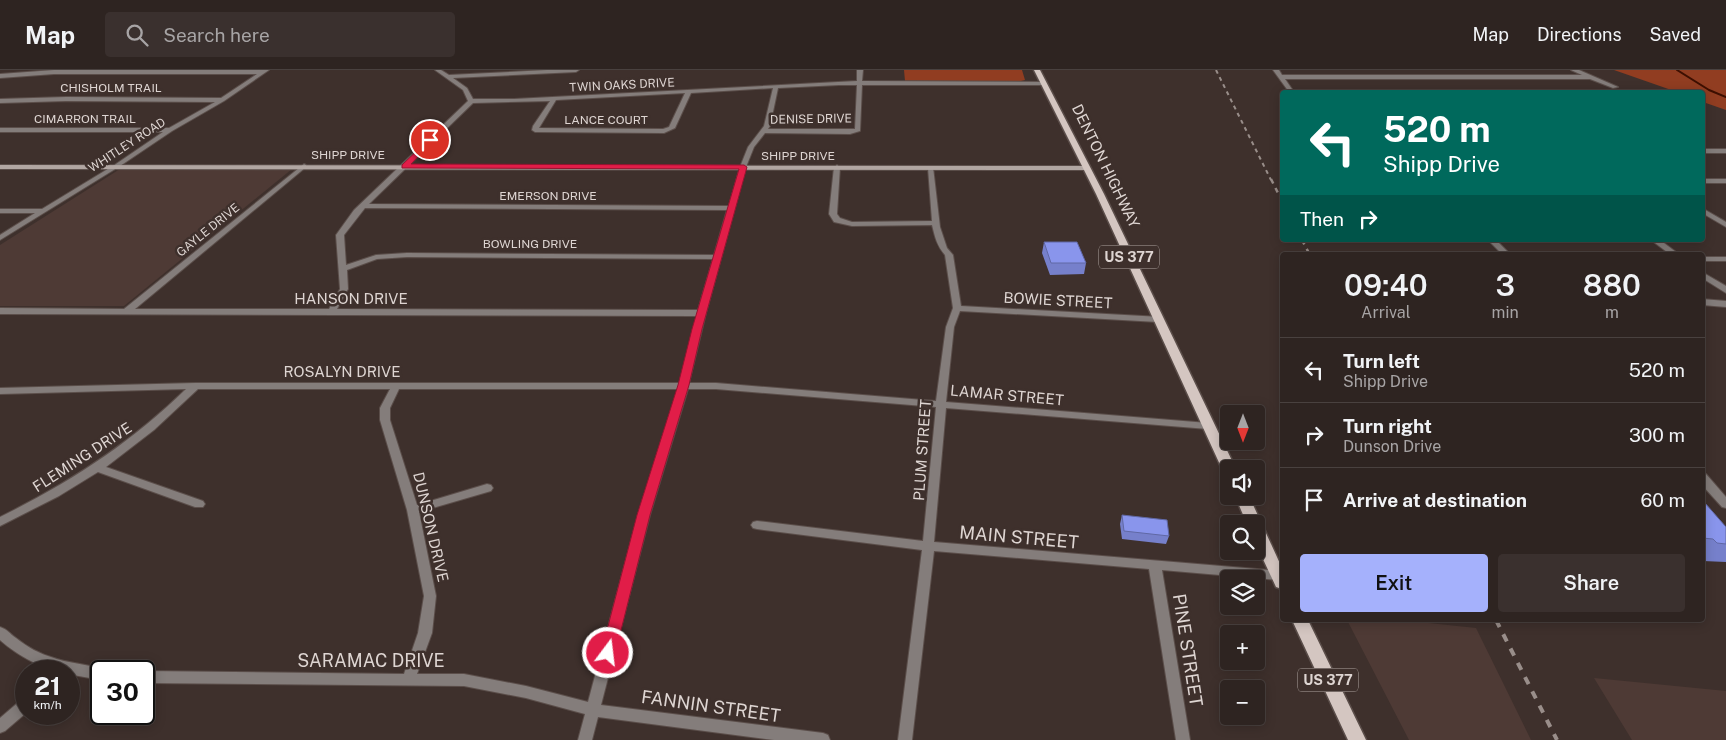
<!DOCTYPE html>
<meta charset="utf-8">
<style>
body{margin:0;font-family:"Public Sans",sans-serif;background:#3a302e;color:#f1f3f6;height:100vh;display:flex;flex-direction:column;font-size:19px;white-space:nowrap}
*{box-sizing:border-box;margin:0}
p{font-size:16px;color:#a7a4a5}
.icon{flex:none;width:28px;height:28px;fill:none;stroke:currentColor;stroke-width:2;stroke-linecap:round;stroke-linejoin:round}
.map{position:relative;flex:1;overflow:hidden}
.sheet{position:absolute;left:1280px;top:182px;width:425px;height:370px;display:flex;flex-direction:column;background:#2e2421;border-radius:5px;box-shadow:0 2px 12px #0003,0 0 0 1px #49413f}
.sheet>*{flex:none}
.banner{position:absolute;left:1280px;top:20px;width:425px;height:152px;border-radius:5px;box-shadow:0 2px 12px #0003,0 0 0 1px #49413f;background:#00695c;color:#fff;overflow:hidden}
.needle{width:32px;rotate:180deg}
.buttons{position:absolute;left:1220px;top:335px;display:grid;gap:10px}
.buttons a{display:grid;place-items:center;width:45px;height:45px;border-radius:5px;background:#2e2421;box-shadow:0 2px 12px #0003,0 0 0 1px #49413f;font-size:25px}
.speed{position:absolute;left:15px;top:590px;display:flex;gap:10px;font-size:25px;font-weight:700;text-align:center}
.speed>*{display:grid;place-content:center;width:65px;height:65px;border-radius:50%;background:#2e2421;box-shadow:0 2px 12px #0003,0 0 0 1px #49413f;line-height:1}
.speed small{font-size:12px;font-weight:400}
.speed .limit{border:2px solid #111;border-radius:8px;background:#fff;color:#111}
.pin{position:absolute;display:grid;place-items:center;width:42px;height:42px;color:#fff;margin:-21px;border:2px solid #fff;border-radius:50%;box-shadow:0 1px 5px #0007}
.me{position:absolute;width:55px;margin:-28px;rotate:15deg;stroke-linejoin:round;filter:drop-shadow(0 0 4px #0008)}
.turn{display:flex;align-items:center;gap:18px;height:105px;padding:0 20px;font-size:22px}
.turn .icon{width:65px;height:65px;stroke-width:2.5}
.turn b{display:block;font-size:35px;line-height:42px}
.then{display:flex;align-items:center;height:48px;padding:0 20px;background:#0003;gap:10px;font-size:19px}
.eta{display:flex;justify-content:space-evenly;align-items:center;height:85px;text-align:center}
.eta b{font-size:30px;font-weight:600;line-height:35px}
.cta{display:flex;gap:10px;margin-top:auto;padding:10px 20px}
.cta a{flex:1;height:58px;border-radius:5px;background:#a5b1fc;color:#111;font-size:20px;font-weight:600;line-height:58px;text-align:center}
.cta a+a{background:#3a302e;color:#f1f3f6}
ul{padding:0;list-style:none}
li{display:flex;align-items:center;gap:15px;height:65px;padding:0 20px;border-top:1px solid #49413f}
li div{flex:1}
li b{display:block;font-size:19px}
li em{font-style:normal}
header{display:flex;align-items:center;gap:30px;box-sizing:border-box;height:70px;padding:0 25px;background:#2e2421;border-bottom:1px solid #49413f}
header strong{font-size:24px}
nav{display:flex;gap:28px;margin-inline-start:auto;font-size:18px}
.search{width:350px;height:45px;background:#3a302e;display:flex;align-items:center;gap:12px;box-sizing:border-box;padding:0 18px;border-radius:5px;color:#a7a4a5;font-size:19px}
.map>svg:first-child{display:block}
.built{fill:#4e3a35}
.green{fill:#913d21}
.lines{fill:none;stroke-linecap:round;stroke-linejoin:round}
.stream{stroke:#3d0f01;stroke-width:2}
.street-casing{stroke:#5b4e4a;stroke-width:2}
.secondary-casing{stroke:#5b4e4a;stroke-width:2}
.primary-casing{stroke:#5b4e4a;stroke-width:3}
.street{fill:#847d7b;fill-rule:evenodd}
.secondary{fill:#b1a6a2;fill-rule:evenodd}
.primary{fill:#d4c6c1;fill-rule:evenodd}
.rail-far2{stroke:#998e8a;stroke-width:2;stroke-dasharray:4 4;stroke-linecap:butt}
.rail-far1{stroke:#998e8a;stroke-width:2.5;stroke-dasharray:5 5;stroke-linecap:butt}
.rail{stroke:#998e8a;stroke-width:4;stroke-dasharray:8 8;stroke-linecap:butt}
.wall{fill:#7680cb}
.building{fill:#8995ec;stroke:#6068a5}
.route{fill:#e11d48;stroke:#92132f}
.labels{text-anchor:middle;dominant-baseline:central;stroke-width:5;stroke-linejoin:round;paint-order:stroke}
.far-street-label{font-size:12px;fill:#ded5d2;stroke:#3e302c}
.shield{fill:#3e302c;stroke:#aea4a0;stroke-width:1}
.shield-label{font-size:14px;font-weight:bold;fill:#ded5d2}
.street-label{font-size:15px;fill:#ded5d2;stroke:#3e302c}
.near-street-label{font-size:18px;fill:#ded5d2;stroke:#3e302c}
</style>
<header>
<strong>Map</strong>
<div class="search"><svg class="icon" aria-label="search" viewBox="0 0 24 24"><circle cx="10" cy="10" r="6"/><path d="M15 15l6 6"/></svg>Search here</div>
<nav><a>Map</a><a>Directions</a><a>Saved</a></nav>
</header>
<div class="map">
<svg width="1726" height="670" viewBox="0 0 1726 670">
<rect width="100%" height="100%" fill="#3e302c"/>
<path class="built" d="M120,99H292L124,236H0V175Z
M1347,550H1400L1476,558L1531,670H1409Z
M1594,608L1726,621V670H1632Z"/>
<path class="green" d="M904,0H1022L1025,10L1021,11H905Z
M1614,0H1726V40L1703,32L1702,22H1677Z"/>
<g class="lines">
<path class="stream" d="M1677,0L1709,20L1726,27"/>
<g class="street-casing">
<path id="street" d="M54,0H269L224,31L172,61L120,96L0,170V165L35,143H0V139H42L116,94L163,62H0V58H169L215,32L66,31L0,33V29L66,27L221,28L257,4H54L0,8V4Z
M435,0H441L449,5L547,0H579L576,2L453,8L467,18L473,29H514L857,11V0H863L862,11L1046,12V14L1044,15H862L860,61L850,64L765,63L754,77L746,97L706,243L689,313H716L936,331L946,257L953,238L945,185C937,176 935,167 932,155L852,156L834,152L829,144L834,97L837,95L840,97L837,144L840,148L852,152L932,151L928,98L933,97L940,157L947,178L953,185L961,236L1161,247L1162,249L1161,251L1158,252L960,241L954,257L946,332L1208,353L1213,356L1208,359L946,338L934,472L1282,501V509L1279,510L1162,500L1190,670H1176L1149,499L934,481L912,670H898L922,480L757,459L753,458L751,455L753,452L757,451L923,471L936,337L716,319H688L650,445L601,635L823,663L828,665L830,670H774L598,647L592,670H578L585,644L526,628L464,616L144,613V601L404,604L418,563L424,526L407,440L380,350V338L390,319H198L154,360L106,397L203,431L205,434L203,437H195L98,402L59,426L0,456V447C69,413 131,373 186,319L0,324V318L195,313H680L697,246L0,244V238L124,239L304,94L306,95V97L135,239H329L340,219L336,165L354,140L468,31L463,20ZM839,15H857L855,59H768L770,56L778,18ZM773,18L764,56L748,77L740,97L729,136L369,134L473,33L550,31L533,56L532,60L535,62L664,63L675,58L691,23ZM685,23L669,57L663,59L539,58L556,30ZM365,138L727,140L714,185L407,183L376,185L346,195L344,165ZM407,187L713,189L698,240L337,239L348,219L347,200L377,189ZM399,319H678L638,445L588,632L526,616L464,604H417L432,563L436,526L419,442L491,421L493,418L491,415L487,414L417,435L390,350V338Z
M1273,0H1279L1282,5H1582L1571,0H1579L1618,17L1613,18L1590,9H1285L1294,22H1289Z
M1702,79H1726V83H1702Z
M1702,109H1726V113H1702Z
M1702,138L1726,152V157L1702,143Z
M1488,170H1496L1511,185H1503Z
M1651,170H1660L1680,185H1671Z
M1702,187H1726V191H1702Z
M1702,202L1726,216V223L1702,208Z
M1702,229L1726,231V237L1702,235Z
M1702,403L1706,404L1726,427V438L1722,437L1702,415Z
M0,557C7,559 10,564 16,568C27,577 40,584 54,588C67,593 99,596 107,601H101V610L73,605L69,604V601C44,601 18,586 0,570Z
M26,628V643L5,661L0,663V648L21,630Z"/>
</g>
<g class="secondary-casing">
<path id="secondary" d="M0,95L1086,96L1089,98L1086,100L0,99Z"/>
</g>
<g class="primary-casing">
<path id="primary" d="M1034,0H1040L1104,124L1236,399H1229V403L1222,399L1096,124Z
M1235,426H1249L1282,498V519L1276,517L1256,474V454H1247Z
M1292,550H1308L1366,670H1348Z"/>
</g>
<use href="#street" class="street"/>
<use href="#secondary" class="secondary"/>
<use href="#primary" class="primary"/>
<path class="rail-far2" d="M1216,0L1271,110"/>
<path class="rail-far1" d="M1271,109L1282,131
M1302,170L1310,185"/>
<path class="rail" d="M1496,550L1557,670"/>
</g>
<path class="wall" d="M1044,172L1086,193L1084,204L1050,205L1042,183Z
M1702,433L1726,457V492L1703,491L1702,490Z
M1122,445L1169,466L1166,474L1122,469L1120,454Z"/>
<path class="building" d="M1044,172H1077L1086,193H1051Z
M1702,433H1705L1726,457V474L1717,473L1713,469L1702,468Z
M1122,445L1167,450L1169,466L1124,461Z"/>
<path class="route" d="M430,68L432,72L411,94L744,95L747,97L702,259L689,315L650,445L614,588L608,590L603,588L601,583L637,445L678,315L692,259L739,99L402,98V95Z"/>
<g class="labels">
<g class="far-street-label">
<text transform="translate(622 15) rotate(-3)">TWIN OAKS DRIVE</text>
<text x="111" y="18">CHISHOLM TRAIL</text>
<text x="85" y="49">CIMARRON TRAIL</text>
<text transform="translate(811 49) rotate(-1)">DENISE DRIVE</text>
<text x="606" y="50">LANCE COURT</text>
<text transform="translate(127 75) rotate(-33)">WHITLEY ROAD</text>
<text x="348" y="85">SHIPP DRIVE</text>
<text x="798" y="86">SHIPP DRIVE</text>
<text x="548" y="126">EMERSON DRIVE</text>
<text transform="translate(208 160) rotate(-39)">GAYLE DRIVE</text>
<text x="530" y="174">BOWLING DRIVE</text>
</g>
<g class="shield">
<rect x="1099" y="175.5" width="60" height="23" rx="4"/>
<rect x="1298" y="598.5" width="60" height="23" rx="4"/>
</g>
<g class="shield-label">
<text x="1129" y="187">US 377</text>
<text x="1328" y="610">US 377</text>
</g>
<g class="street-label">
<text transform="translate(1106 96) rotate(64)">DENTON HIGHWAY</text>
<text x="351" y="228">HANSON DRIVE</text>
<text transform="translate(1058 230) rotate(3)">BOWIE STREET</text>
<text x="342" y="301">ROSALYN DRIVE</text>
<text transform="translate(1007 325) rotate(5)">LAMAR STREET</text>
<text transform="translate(922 380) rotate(-86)">PLUM STREET</text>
<text transform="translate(82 387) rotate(-33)">FLEMING DRIVE</text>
<text transform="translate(431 457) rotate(77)">DUNSON DRIVE</text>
</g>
<g class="near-street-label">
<text transform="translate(1019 467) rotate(5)">MAIN STREET</text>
<text transform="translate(1188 580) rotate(81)">PINE STREET</text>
<text x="371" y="590">SARAMAC DRIVE</text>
<text transform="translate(711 636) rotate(8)">FANNIN STREET</text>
</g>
</g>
</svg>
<div class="buttons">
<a><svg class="needle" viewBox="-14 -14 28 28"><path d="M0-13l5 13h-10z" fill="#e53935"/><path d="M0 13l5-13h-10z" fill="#a7a4a5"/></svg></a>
<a><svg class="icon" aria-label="sound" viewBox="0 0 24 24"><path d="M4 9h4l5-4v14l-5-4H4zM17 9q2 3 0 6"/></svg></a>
<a><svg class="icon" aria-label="search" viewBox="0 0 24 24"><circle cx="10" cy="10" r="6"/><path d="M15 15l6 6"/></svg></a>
<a><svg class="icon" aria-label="layers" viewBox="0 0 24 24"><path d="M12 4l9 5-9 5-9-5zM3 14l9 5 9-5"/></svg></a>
<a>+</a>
<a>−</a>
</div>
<div class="speed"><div>21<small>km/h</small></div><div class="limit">30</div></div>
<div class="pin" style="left:430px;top:70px;background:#d93025"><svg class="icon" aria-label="arrive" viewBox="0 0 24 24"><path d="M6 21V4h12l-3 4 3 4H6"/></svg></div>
<svg class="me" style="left:608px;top:583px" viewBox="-20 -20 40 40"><circle r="17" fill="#e11d48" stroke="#fff" stroke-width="3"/><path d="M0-11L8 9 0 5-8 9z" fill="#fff"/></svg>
<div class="banner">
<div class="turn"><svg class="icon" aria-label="left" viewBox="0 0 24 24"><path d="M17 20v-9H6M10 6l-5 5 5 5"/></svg><div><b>520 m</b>Shipp Drive</div></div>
<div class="then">Then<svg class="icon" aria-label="right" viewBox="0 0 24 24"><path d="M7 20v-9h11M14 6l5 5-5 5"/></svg></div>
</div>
<section class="sheet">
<div class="eta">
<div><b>09:40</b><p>Arrival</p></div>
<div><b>3</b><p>min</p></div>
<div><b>880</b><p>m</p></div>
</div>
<ul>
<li><svg class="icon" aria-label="left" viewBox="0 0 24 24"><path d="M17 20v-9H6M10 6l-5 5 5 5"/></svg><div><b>Turn left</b><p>Shipp Drive</p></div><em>520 m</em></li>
<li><svg class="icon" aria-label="right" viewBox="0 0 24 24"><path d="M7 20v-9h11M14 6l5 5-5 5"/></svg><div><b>Turn right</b><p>Dunson Drive</p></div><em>300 m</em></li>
<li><svg class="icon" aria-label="arrive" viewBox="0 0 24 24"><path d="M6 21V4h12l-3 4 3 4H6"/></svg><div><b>Arrive at destination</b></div><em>60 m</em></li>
</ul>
<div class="cta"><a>Exit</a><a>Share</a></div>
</section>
</div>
